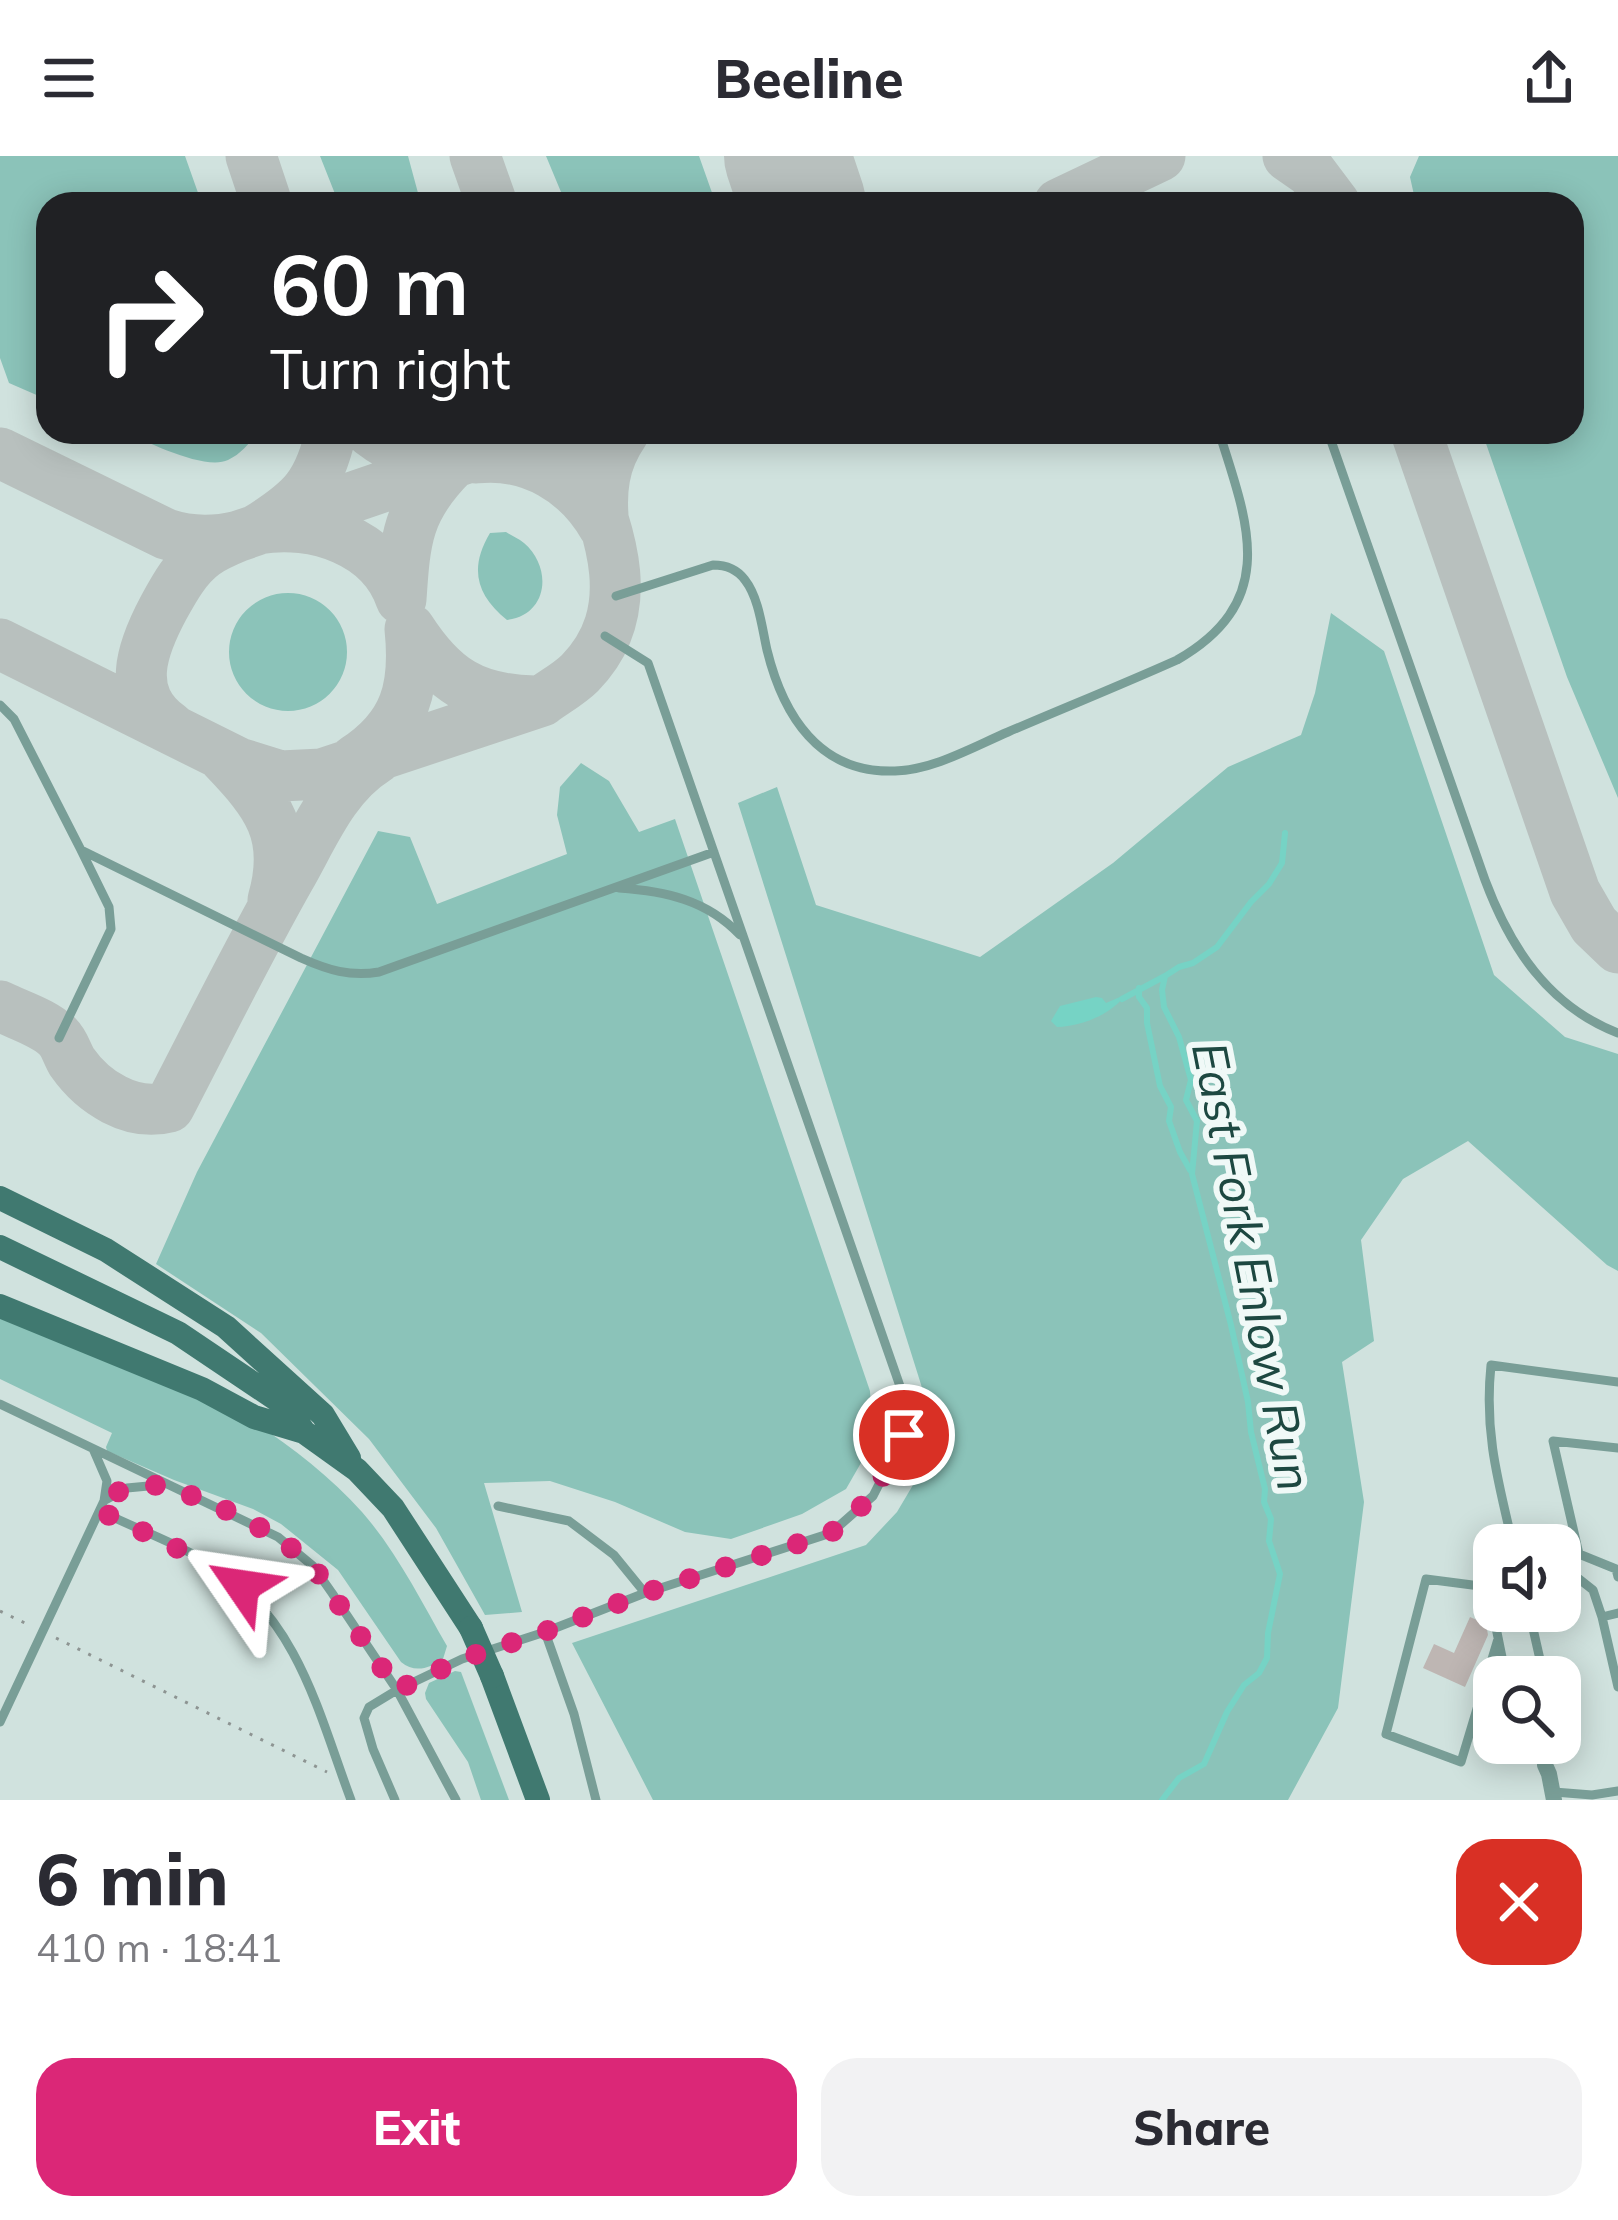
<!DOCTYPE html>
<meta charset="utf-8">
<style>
body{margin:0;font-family:Mulish,sans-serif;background:#f2f2f3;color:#2b2b33;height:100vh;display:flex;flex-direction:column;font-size:45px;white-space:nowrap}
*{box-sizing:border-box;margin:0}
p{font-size:39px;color:#7c7c81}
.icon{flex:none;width:66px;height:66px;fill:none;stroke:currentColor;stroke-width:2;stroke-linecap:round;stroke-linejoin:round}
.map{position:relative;height:1644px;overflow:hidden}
.drawer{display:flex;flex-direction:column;background:#fff;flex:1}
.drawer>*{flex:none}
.hud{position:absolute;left:36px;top:36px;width:1548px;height:252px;border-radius:36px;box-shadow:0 6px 30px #0003;background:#202124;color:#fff;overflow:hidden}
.buttons{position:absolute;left:1473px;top:1368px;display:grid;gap:24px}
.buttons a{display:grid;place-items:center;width:108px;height:108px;border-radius:24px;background:#fff;box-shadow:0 6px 30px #0003;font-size:60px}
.pin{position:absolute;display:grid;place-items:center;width:102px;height:102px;color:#fff;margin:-51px;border:6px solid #fff;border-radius:50%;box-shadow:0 3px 12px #0007}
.me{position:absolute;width:132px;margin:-66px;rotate:302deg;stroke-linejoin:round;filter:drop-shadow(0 0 9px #0008)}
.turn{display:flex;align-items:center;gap:42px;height:252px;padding:0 36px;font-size:54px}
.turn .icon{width:156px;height:156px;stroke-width:2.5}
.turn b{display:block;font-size:84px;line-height:102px}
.round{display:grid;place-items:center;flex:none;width:126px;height:126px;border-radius:36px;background:#f2f2f3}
.headline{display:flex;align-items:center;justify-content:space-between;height:204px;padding:0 36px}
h1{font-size:72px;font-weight:800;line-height:90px}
.primary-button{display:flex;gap:24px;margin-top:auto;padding:24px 36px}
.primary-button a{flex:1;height:138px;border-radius:36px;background:#db2777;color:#fff;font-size:48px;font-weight:800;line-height:138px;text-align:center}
.primary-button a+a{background:#f2f2f3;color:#2b2b33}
header{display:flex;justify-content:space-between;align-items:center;height:156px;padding:0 36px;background:#fff;font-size:54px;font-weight:800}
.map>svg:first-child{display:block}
.built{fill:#d0e2de;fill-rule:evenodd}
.green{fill:#8bc3b9}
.water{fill:#76d3c5}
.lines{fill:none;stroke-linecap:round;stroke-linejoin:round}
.stream{stroke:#76d3c5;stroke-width:6}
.taxiway{stroke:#b8c0be;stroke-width:51}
.runway{stroke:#b8c0be;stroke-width:126}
.building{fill:#beb6b3}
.path{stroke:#8d9492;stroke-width:3;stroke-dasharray:3 9;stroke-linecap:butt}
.lane{stroke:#799e97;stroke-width:9}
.street{stroke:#799e97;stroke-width:16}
.secondary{stroke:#407970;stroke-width:24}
.secondary-bridge{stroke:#407970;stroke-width:24}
.route{stroke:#db2777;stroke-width:21;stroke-dasharray:0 37.8}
.labels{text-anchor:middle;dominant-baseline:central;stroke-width:12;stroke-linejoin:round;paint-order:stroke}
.water-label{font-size:48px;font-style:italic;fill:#1d4841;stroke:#f0f9f7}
</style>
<header><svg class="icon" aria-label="menu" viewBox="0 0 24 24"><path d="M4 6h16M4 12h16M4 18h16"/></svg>Beeline<svg class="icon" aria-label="share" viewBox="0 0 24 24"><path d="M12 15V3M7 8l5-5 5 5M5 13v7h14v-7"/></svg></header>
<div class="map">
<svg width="1618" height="1644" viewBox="0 0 1618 1644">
<rect width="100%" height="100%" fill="#e2ecea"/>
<path class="built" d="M0,0H1618V1644H0ZM48,48H1572V276H48ZM1494,1389H1560V1455H1494ZM1494,1521H1560V1587H1494Z"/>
<path class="green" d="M0,0H185L202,48H48V244L9,227L0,202Z
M320,0H408L421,48H339Z
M546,0H699L716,48H566Z
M1419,0H1618V642L1567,521L1482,276H1572V48H1416L1410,21Z
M124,276H257C250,287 241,298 228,304C205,315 148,286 124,276Z
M506,376C512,380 518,382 524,387C553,412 548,459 507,464C476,439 469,412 490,377Z
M229 496a59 59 0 1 1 118 0a59 59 0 1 1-118 0Z
M1331,457L1384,495L1494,819L1565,881L1618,898V1115L1607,1109L1468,985L1403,1023L1361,1084L1374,1185L1342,1206L1364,1346L1338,1552L1288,1644H653L572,1487L866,1389L897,1356L926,1307L930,1257L738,647L777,631L816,749L980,801L1113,707L1228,611L1301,579L1315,537Z
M581,607L609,625L639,676L675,663L870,1235L873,1286L846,1333L802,1358L731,1383L685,1376L615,1346L550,1325L484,1327L522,1456L485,1459L436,1372L369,1283L261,1177L156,1108L197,1016L378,675L410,681L437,748L567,698L557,659L560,631Z
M0,1158L246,1261C288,1288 329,1319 362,1356C397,1396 421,1445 447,1490L443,1503C429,1513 414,1517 401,1506L338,1414L281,1368L253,1353L174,1324L107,1295L106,1291L112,1277L0,1223Z
M455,1515L461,1516L509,1644H481L468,1606L426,1543L425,1537L429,1527Z"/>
<path class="water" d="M1096,841L1102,842L1106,847L1120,841L1122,843C1107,860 1081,870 1057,871L1051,865L1060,850Z"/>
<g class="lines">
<path class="stream" d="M1139,832V841L1147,852V867L1160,930L1171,951L1169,965L1180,996L1190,1014
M1122,843L1165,820
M1162,1644L1179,1622L1204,1608L1227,1556L1244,1529L1259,1517L1267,1502L1268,1477L1280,1418L1269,1385L1271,1363L1264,1346L1265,1333L1251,1276L1248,1246L1231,1169L1192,1018L1197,965L1186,944L1191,924L1179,881L1164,851L1162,834L1165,820L1179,811L1193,807L1217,791L1251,746L1269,728L1282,707L1285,677"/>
<path class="taxiway" d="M251,0L267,48
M475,0L492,48
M793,0L806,20L833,48
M1288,0L1311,16L1335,48
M1059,48L1160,0
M331,276C319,329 303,345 258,373C314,363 382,386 401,443C405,383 407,353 452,308
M371,276C394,294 425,306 454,306
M1416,276L1575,736L1594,769L1618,792
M0,297L166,378C190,386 214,386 239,380
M476,302C530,296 578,325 604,371C600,336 603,306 624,276
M0,488L239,607L281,620L322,618L542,545C554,536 569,528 580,517C650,445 599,355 571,276
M170,571C124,538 142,492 164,451C175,431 186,411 205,397C215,390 227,385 239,380L543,276
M224,602C267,647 292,678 273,744
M355,604C406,571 416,531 410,473C443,524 474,544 535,545
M0,850C18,859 45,867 58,881C65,888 67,898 72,906C93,936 131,961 169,951C209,874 247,797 290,721C314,679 333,630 376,603"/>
<path class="runway" d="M787,0L803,48"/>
</g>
<path class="building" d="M1470,1461L1486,1468L1488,1479L1465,1531L1423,1512L1434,1488L1454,1497Z"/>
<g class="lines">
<path class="path" d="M0,1455L31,1470
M56,1482L327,1616"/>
<path class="lane" d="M1328,276L1485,724C1510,791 1548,850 1618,877
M616,440L713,409C727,409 737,413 745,424C759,442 762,472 767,494C783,559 819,618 895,615C933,614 973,591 1008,576C1064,552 1121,529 1177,504C1280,445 1248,367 1219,276
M0,549L14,563L81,694
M619,732C665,735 707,744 740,779
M59,882L111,773L109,751L81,694L301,802C328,814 350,821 379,816L714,696
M0,1248L278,1381L313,1410L332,1437L397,1534L456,1644
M1618,1292L1553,1285L1579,1398L1616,1413L1618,1421
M107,1343L127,1332L159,1329
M498,1350L569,1365L614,1399L645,1437
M100,1355C139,1374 182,1389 218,1413C299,1466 319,1559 351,1644
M1513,1389C1498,1325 1484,1276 1491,1209L1618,1226
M1560,1417L1569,1415L1593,1434L1602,1461
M1529,1455L1544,1521
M1618,1457L1602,1461L1618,1531
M545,1476L574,1558L596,1644
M1498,1483L1461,1606L1386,1578L1426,1423L1480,1430L1489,1437L1506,1521
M0,1566L104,1345L107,1325L94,1295
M1531,1587L1545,1609
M1545,1609L1549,1587
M1554,1636L1592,1639L1618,1635
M395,1644L373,1593L364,1562L369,1551L397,1534L462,1503L545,1476L645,1437L831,1377L873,1340L904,1279L901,1233L648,507L605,480"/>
<path class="street" d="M1545,1609L1549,1618L1554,1644"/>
<path class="secondary" d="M0,1042L106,1094L226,1171L323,1259L349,1302
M0,1091L178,1177L285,1249L304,1276L357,1314L393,1352L471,1472
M0,1150L202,1233L254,1261L304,1276
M492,1520L538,1644"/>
<path class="secondary-bridge" d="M471,1472L492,1520"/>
</g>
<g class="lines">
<path class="route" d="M242,1430L216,1411L100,1355L104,1345L118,1336L138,1330L164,1329L216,1349L278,1381L313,1410L397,1534L462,1503L544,1476L645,1437L831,1377L873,1340L904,1279"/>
</g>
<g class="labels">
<g class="water-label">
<text transform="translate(1253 1110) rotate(79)">East Fork Enlow Run</text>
</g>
</g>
</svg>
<div class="buttons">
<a><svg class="icon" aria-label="sound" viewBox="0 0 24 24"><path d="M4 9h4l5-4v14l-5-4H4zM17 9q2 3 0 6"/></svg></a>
<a><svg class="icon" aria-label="search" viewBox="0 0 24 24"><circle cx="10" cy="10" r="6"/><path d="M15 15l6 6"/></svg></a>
</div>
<div class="pin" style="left:904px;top:1279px;background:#d93025"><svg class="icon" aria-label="arrive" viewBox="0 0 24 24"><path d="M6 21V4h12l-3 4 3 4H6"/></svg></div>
<svg class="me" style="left:242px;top:1430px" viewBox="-20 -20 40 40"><path d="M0-17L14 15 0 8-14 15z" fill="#db2777" stroke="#fff" stroke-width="4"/></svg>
<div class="hud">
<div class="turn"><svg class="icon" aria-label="right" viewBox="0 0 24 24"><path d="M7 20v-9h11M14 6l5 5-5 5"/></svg><div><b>60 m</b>Turn right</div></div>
</div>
</div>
<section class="drawer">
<div class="headline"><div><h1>6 min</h1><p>410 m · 18:41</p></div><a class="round" style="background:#d93025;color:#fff"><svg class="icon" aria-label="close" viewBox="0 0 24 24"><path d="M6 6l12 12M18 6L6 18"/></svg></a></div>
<div class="primary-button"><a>Exit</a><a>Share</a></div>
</section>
